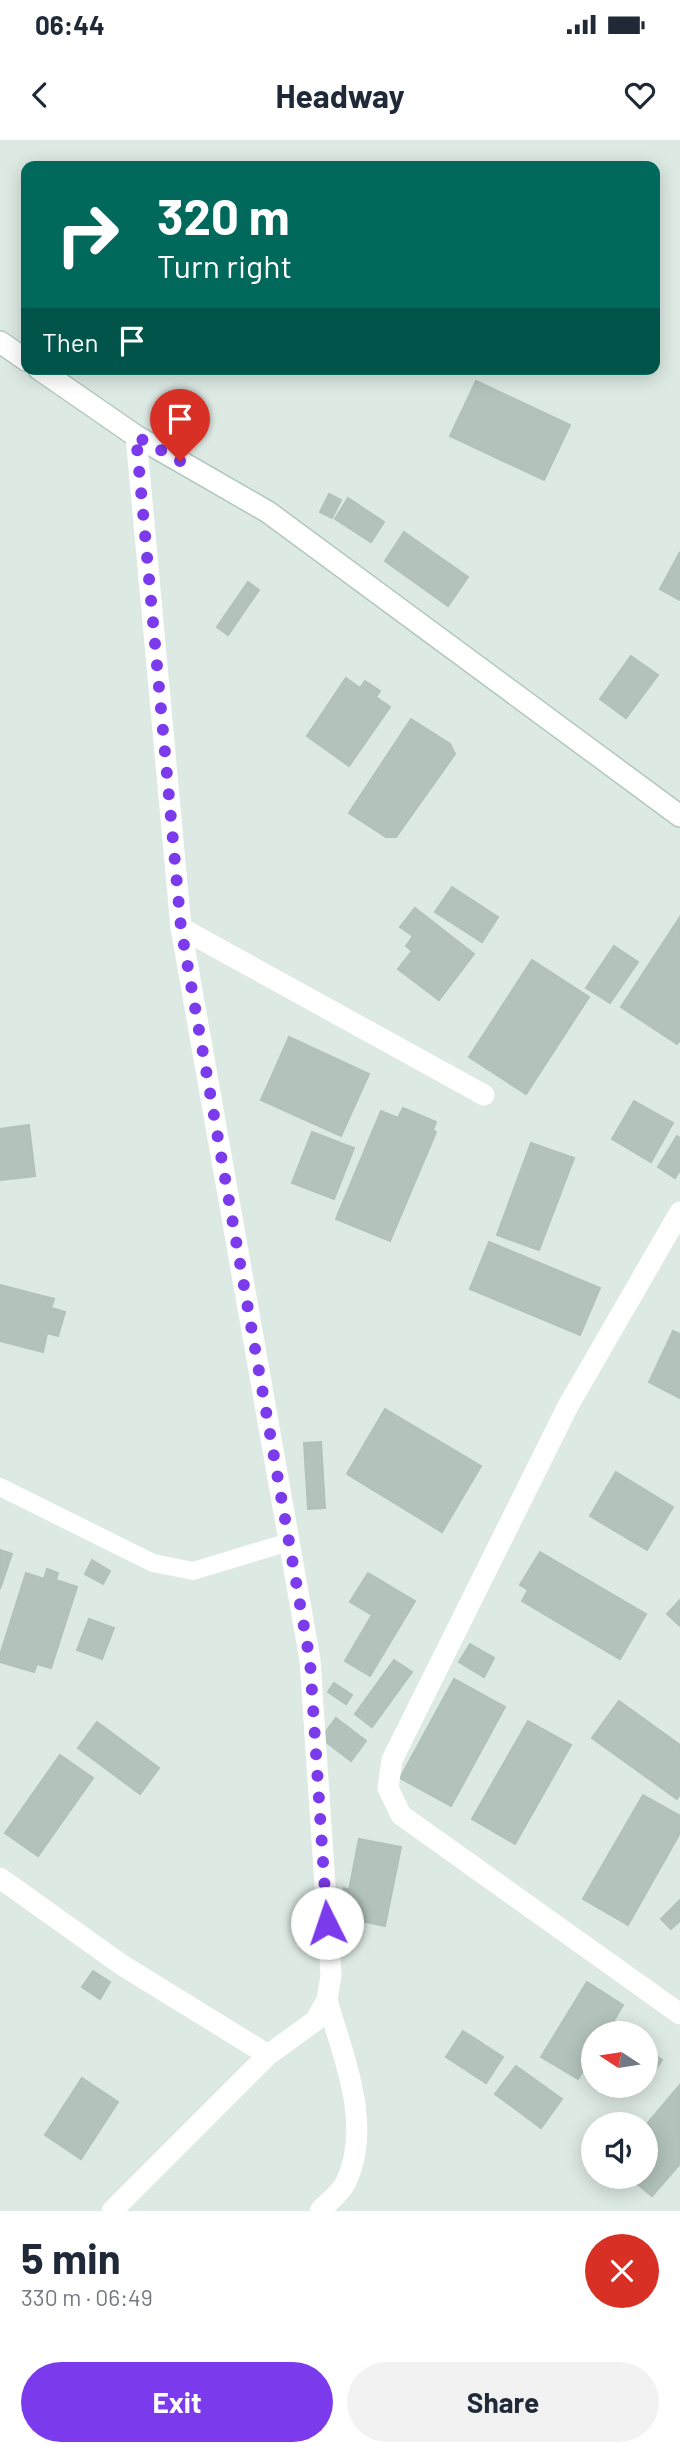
<!DOCTYPE html>
<meta charset="utf-8">
<style>
body{margin:0;font-family:Barlow,sans-serif;background:#f2f2f3;color:#1f2937;height:100vh;display:flex;flex-direction:column;font-size:26px;white-space:nowrap}
*{box-sizing:border-box;margin:0}
p{font-size:23px;color:#747a83}
.icon{flex:none;width:38px;height:38px;fill:none;stroke:currentColor;stroke-width:2;stroke-linecap:round;stroke-linejoin:round}
.map{position:relative;height:2071px;overflow:hidden}
.drawer{display:flex;flex-direction:column;background:#fff;flex:1}
.drawer>*{flex:none}
.top-card{position:absolute;left:21px;top:21px;width:639px;height:214px;border-radius:14px;box-shadow:0 4px 18px #0003;background:#00695c;color:#fff;overflow:hidden}
.needle{width:46px;rotate:282deg}
.tools{position:absolute;left:581px;top:1881px;display:grid;gap:14px}
.tools a{display:grid;place-items:center;width:77px;height:77px;border-radius:50%;background:#fff;box-shadow:0 4px 18px #0003;font-size:35px}
.pin{position:absolute;display:grid;place-items:center;width:60px;height:60px;color:#fff;margin:-72px -30px;border-radius:50% 50% 50% 0;rotate:-45deg;box-shadow:0 0 7px #0007}
.pin .icon{rotate:45deg}
.me{position:absolute;width:77px;margin:-38px;rotate:356deg;stroke-linejoin:round;filter:drop-shadow(0 0 5px #0008)}
.turn{display:flex;align-items:center;gap:24px;height:147px;padding:0 21px;font-size:32px}
.turn .icon{width:91px;height:91px;stroke-width:2.5}
.turn b{display:block;font-size:49px;line-height:60px}
.then{display:flex;align-items:center;height:66px;padding:0 21px;background:#0003;gap:14px;font-size:26px}
.round{display:grid;place-items:center;flex:none;width:74px;height:74px;border-radius:37px;background:#f2f2f3}
.overview{display:flex;align-items:center;justify-content:space-between;height:119px;padding:0 21px}
h1{font-size:42px;font-weight:700;line-height:52px}
.button{display:flex;gap:14px;margin-top:auto;padding:14px 21px}
.button a{flex:1;height:80px;border-radius:42px;background:#7c3aed;color:#fff;font-size:28px;font-weight:700;line-height:80px;text-align:center}
.button a+a{background:#f2f2f3;color:#1f2937}
.status{display:flex;justify-content:space-between;align-items:center;height:49px;padding:0 35px;background:#fff;direction:ltr}
.status svg{height:19px;fill:currentColor}
header{display:flex;justify-content:space-between;align-items:center;height:91px;padding:0 21px;background:#fff;font-size:32px;font-weight:700}
.map>svg:first-child{display:block}
.building{fill:#b3c3bc;stroke:#b0c2b9;stroke-width:2}
.lines{fill:none;stroke-linecap:round;stroke-linejoin:round}
.secondary-casing{stroke:#b1c8be;stroke-width:24}
.lane{stroke:#fff;stroke-width:18}
.street{stroke:#fff;stroke-width:21}
.secondary{stroke:#fff;stroke-width:21}
.route{stroke:#7c3aed;stroke-width:12;stroke-dasharray:0 21.6}
</style>
<div class="status"><b>06:44</b><svg viewBox="0 0 49 12"><path d="M0 12V9h3v3zM5 12V6h3v6zM10 12V3h3v9zM15 12V0h3v12zM26 1h20v11H26zM47 4h2v5h-2z"/></svg></div>
<header><svg class="icon" aria-label="back" viewBox="0 0 24 24"><path d="M15 5l-7 7 7 7"/></svg>Headway<svg class="icon" aria-label="heart" viewBox="0 0 24 24"><path d="M12 20l-8-8c-3-5 5-10 8-4 3-6 11-1 8 4z"/></svg></header>
<div class="map">
<svg width="680" height="2071" viewBox="0 0 680 2071">
<rect width="100%" height="100%" fill="#dde9e3"/>
<path class="building" d="M476,241L570,285L544,340L450,296Z
M329,354L341,360L332,378L320,372Z
M348,358L384,382L371,402L335,379Z
M404,392L468,437L448,466L385,421Z
M680,412V460L660,449Z
M248,442L259,450L228,495L217,487Z
M631,516L658,535L626,578L600,559Z
M346,538L360,548L365,541L380,551L376,557L390,567L349,626L307,596Z
M411,579L450,604L455,614L396,697H386L349,673Z
M452,747L498,777L482,802L435,772Z
M415,768L474,814L439,860L398,829L412,811L406,806L413,796L400,787Z
M680,777V900L677,904L621,867Z
M614,806L638,822L610,863L586,848Z
M532,820L589,857L526,954L469,917Z
M289,897L369,934L341,996L261,960Z
M634,961L673,983L651,1022L612,999Z
M403,968L436,982L433,990L436,992L390,1101L336,1079L381,971L398,978Z
M29,985L35,1036L0,1040V989Z
M312,992L354,1008L334,1059L292,1043Z
M677,996L680,998V1030L675,1038L658,1027Z
M531,1003L574,1018L539,1110L497,1095Z
M489,1102L600,1148L580,1195L470,1149Z
M0,1145L54,1159L51,1168L65,1172L58,1196L47,1193L43,1212L0,1201Z
M673,1191L680,1194V1258L649,1242Z
M385,1269L481,1326L442,1392L347,1334Z
M321,1302L325,1368L308,1369L304,1303Z
M616,1332L673,1367L647,1410L590,1376Z
M0,1410L12,1414L0,1449Z
M540,1412L646,1474L620,1519L522,1461L528,1450L520,1445Z
M92,1420L110,1431L103,1444L85,1434Z
M47,1429L58,1433L56,1440L77,1447L51,1528L37,1524L34,1532L0,1522V1515L26,1433L44,1439Z
M368,1433L415,1461L370,1536L345,1521L372,1475L350,1462Z
M680,1460V1486L667,1474Z
M89,1479L114,1488L102,1519L77,1510Z
M470,1504L494,1518L484,1537L459,1522Z
M394,1520L412,1532L372,1587L355,1574Z
M454,1539L505,1567L451,1666L400,1638Z
M334,1543L352,1555L346,1564L328,1552Z
M619,1561L680,1605V1654L677,1659L592,1598Z
M336,1578L366,1601L351,1621L321,1598Z
M528,1581L571,1605L515,1704L472,1679Z
M97,1582L159,1628L140,1654L78,1608Z
M60,1615L93,1638L38,1716L5,1693Z
M643,1655L680,1676V1693L628,1785L583,1759Z
M359,1699L401,1707L385,1786L338,1776L344,1748L349,1750Z
M680,1760V1781L671,1789L661,1779Z
M93,1831L110,1842L100,1859L82,1847Z
M587,1842L623,1865L606,1894H593V1915L578,1939L541,1917Z
M463,1891L503,1917L486,1943L446,1917Z
M646,1909L662,1920L646,1944Z
M516,1926L562,1959L541,1988L495,1954Z
M82,1938L118,1962L81,2019L45,1995Z
M679,1946L680,2024L652,2056L629,2037H646V1985Z"/>
<g class="lines">
<g class="secondary-casing">
<path id="secondary" d="M0,202L26,220
M39,229L136,296L268,372L680,676"/>
</g>
<path class="lane" d="M0,1347L153,1423L193,1431L289,1402"/>
<path class="street" d="M181,788L484,955
M680,1072L568,1266L392,1620L388,1648L401,1675L680,1874
M0,1738L122,1825L268,1915
M112,2071L268,1915L315,1881L327,1860L331,1835L310,1520L181,788L136,296
M320,2071C328,2062 341,2053 346,2042C373,1985 343,1917 327,1860"/>
<use href="#secondary" class="secondary"/>
</g>
<g class="lines">
<path class="route" d="M180,321L136,296L181,788L310,1521L327,1783"/>
</g>
</svg>
<div class="tools">
<a><svg class="needle" viewBox="-14 -14 28 28"><path d="M0-13l5 13h-10z" fill="#e53935"/><path d="M0 13l5-13h-10z" fill="#747a83"/></svg></a>
<a><svg class="icon" aria-label="sound" viewBox="0 0 24 24"><path d="M4 9h4l5-4v14l-5-4H4zM17 9q2 3 0 6"/></svg></a>
</div>
<div class="pin" style="left:180px;top:321px;background:#d93025"><svg class="icon" aria-label="arrive" viewBox="0 0 24 24"><path d="M6 21V4h12l-3 4 3 4H6"/></svg></div>
<svg class="me" style="left:327px;top:1783px" viewBox="-20 -20 40 40"><circle r="19" fill="#fff"/><path d="M0-13L10 11 0 6-10 11z" fill="#7c3aed"/></svg>
<div class="top-card">
<div class="turn"><svg class="icon" aria-label="right" viewBox="0 0 24 24"><path d="M7 20v-9h11M14 6l5 5-5 5"/></svg><div><b>320 m</b>Turn right</div></div>
<div class="then">Then<svg class="icon" aria-label="arrive" viewBox="0 0 24 24"><path d="M6 21V4h12l-3 4 3 4H6"/></svg></div>
</div>
</div>
<section class="drawer">
<div class="overview"><div><h1>5 min</h1><p>330 m · 06:49</p></div><a class="round" style="background:#d93025;color:#fff"><svg class="icon" aria-label="close" viewBox="0 0 24 24"><path d="M6 6l12 12M18 6L6 18"/></svg></a></div>
<div class="button"><a>Exit</a><a>Share</a></div>
</section>
